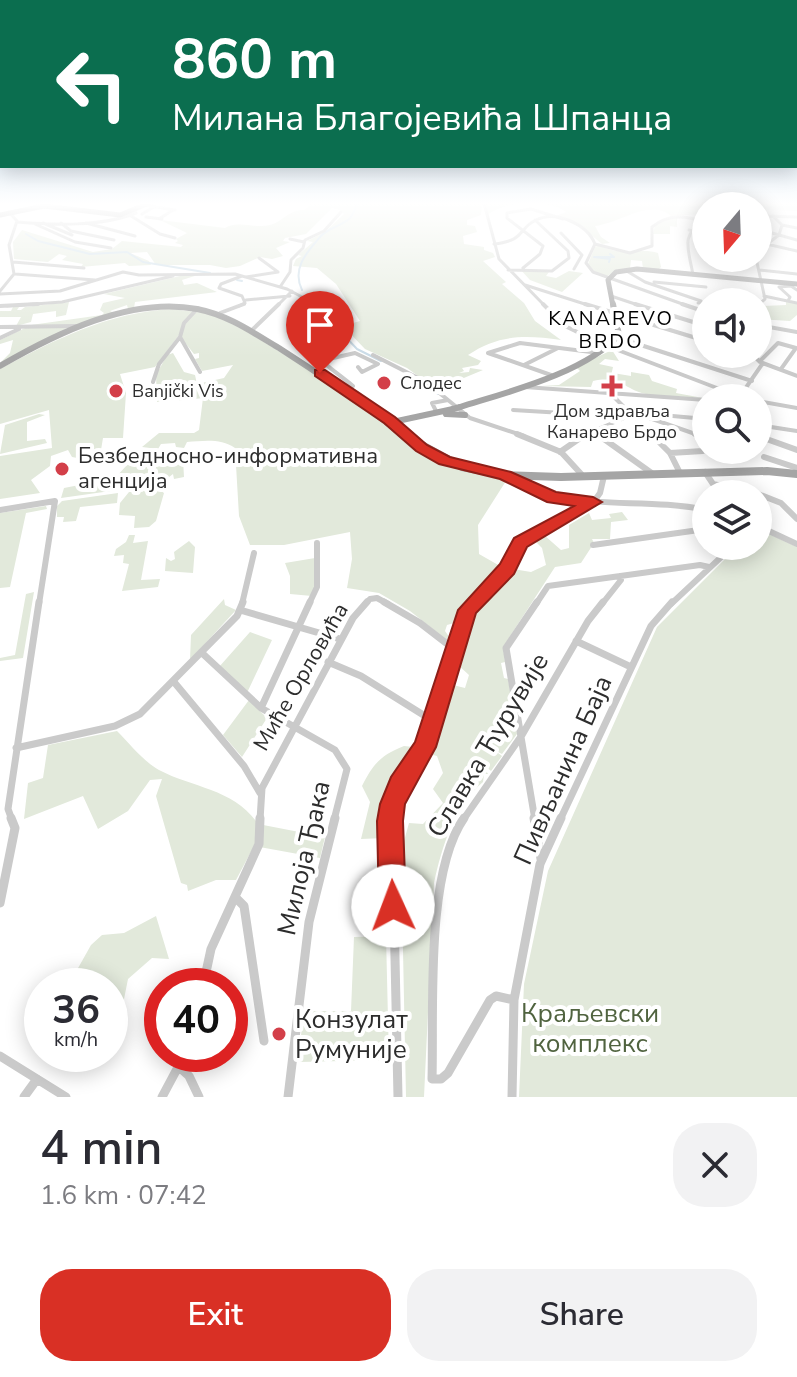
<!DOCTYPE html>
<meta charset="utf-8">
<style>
body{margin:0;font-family:"Nunito Sans",sans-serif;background:#f2f2f3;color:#2b2b33;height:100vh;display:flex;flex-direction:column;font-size:30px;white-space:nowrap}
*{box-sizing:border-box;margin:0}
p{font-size:26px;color:#7c7c81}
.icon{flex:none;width:44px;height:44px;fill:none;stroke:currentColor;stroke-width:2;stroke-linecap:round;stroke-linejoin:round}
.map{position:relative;height:1097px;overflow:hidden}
.panel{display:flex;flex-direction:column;background:#fff;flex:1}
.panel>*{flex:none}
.guide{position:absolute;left:0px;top:0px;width:798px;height:168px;box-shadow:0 4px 20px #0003;background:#0b6e4f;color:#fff;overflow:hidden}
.needle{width:52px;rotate:199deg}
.buttons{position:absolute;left:692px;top:192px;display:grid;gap:16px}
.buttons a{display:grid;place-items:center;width:80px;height:80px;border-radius:50%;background:#fff;box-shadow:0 4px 20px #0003;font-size:40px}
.speed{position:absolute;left:24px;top:968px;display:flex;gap:16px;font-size:40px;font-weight:700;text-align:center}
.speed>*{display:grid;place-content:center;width:104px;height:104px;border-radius:50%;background:#fff;box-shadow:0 4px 20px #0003;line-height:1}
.speed small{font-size:20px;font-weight:400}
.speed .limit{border:12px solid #d22;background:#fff;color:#111}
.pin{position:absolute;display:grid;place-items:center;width:68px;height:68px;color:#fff;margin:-82px -34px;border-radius:50% 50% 50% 0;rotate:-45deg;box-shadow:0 0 8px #0007}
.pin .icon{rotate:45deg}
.me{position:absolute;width:88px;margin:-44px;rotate:358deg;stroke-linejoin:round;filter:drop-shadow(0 0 6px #0008)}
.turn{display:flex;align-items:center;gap:28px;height:168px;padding:0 40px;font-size:36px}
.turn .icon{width:104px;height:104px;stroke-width:2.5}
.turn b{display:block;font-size:56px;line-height:68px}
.round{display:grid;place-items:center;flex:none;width:84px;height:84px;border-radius:32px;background:#f2f2f3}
.overview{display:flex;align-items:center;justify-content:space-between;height:136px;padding:0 40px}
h1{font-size:48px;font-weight:600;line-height:60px}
.action{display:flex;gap:16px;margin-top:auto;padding:16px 40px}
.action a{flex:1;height:92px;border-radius:32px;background:#d93025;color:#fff;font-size:32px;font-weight:600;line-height:92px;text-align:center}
.action a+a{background:#f2f2f3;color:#2b2b33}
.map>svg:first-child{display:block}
.green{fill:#e2e9db}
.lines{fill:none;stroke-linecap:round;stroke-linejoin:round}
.stream{stroke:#c9dbe7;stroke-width:2}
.minor-far4{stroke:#cacaca;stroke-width:3}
.minor-far3{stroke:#cacaca;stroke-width:4}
.minor-far2{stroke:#cacaca;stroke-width:6}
.minor-far1{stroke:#cacaca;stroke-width:7}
.minor{stroke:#cacaca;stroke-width:9}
.major-far2{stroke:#a5a5a5;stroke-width:5}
.major-far1{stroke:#a5a5a5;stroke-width:6}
.major{stroke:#a5a5a5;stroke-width:8}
.major-bridge{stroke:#a5a5a5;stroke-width:6}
.route{fill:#d93025;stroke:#8d1f18;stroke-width:2}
.poi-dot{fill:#d33f49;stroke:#fff;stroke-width:3}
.labels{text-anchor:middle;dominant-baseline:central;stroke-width:8;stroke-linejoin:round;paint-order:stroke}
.far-poi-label{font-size:18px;fill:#2d2d2d;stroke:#fff;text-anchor:start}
.far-neighbourhood-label{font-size:20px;letter-spacing:2px;fill:#000;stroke:#fff}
.poi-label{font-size:22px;fill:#2d2d2d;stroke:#fff;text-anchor:start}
.street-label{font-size:22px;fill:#2d2d2d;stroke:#fff}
.near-street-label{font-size:26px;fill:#2d2d2d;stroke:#fff}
.near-park-label{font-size:26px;fill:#50633f;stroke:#fff}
.near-poi-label{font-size:26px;fill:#2d2d2d;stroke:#fff;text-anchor:start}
</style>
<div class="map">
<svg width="797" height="1097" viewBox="0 0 797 1097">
<rect width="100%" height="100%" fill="#fff"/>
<path class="green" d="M308,203H482L481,215L467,220V225L475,226L477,232L463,236L464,244L484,247V250L493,253L495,257L483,261L506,282L502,284L524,303L535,321L561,340C526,335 499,334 468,355L481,361L478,365L462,368L464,371L459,373L469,372L470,368L483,370L447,385L437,378L425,381L407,368L365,349L343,326L360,321L336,284L317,268L293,266L296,259L302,256L298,255L313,242L307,241L325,232L344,214L340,210L332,208L306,234L285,238L283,241L290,242L276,248L283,256L272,259L260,257L240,266L226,268L210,265H156L147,252L130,253L149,261L151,265L129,266L125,263L81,267L83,264L62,260L67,256L59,254L48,262L14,259L13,242L22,230L93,252L112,249L122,241L181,247L183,245L175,243L178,241L176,239L187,233L160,220L225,228C238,220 255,229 270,225C284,221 288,210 304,210L311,205Z
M485,203H797V211L758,209V206H706V213L677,216V227L670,226V234H653L655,225L671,216C650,198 621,223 595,226L601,237L610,243L602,244L584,229L556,216L566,212C546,197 504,202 487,215Z
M599,245C624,258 639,247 658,253L661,267L658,270L643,269L642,261L631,260L630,268L616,270L606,277L590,269L588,264L595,247Z
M520,269L549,272L546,276L556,278L569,271L583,273L562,292L530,280Z
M201,274L182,280L184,285L197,283L217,292L135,302L134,308L128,309L127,305L110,311L114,313L75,325H31L102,315L104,313L100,310L103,303L125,298L104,294L180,276Z
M786,301L797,304V315L790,321L758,319V313H764L763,306L786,305Z
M69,302L66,315L56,317V311L33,314L31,322L16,326L21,317H0V311H11L13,307H19L17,310H21L25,307Z
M171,309L213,314L244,330L311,371L436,460L455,468L506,481L478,525L479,554L500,566L499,570L464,602L454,623L447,625L445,631L450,638L448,641L410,611L379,593L347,588L352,559L350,532L284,545H250L239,516L235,448C221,438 203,441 187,442L184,448L176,447L175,443L161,444L158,449L142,447L159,433H194L199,430L203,398L178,401L177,397L157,402L156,375L167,355L173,353L184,372L195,375L197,384L224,378L233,365L202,371L195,359L199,358V353L194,354L179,335L155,367L120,374L126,393L123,438H103L101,450L85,453L83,459L72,457L68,450L51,456L50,466L31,480L40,493L0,499V456L52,448L49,410L0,424V369C56,339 107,313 171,309Z
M25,328H67L0,363L10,353L13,340L0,344V340Z
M612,350L619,361L605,359L599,364L613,367L611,376L613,373L631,376V372L649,375L652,381L677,389L676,393L703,398C684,396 664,397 646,394C624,390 622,375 593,381L591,387L542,386L559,385L580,371L576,367Z
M39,414L45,415L27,422V441L45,439L47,443L0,454L5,425Z
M147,450L160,452L163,457L183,459L184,477L174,479L173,474L160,484L61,498L64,488L115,478L139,452Z
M157,488L164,493L156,521L149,527L134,528L135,516L119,515L120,503L129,492Z
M118,493L117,503L80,507L76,521L63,522L64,517H57V506L62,501Z
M46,506L47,509L26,513L10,587L0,588V513Z
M622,512L628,520L611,522L610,539H592L594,543L581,563L555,567L503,647L505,662L501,663L504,678L508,679L517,734L502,754L494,750L502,756L491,771L484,765L479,771L485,769L488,774H484L483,782C454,806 442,847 434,883L424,1097H406L401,852L409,823L423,824L443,803L433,789L443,773L437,756L429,754L453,685L465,688L469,675L458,665L477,609L513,569L531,572L546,565L542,548L534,540L544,535L561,550L569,548V525L589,513L592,520L611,518L609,514Z
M758,529L797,547V1097H519L524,984L548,871L657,627L738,546H758Z
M129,535H135L133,543L148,541L141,580L160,579L158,587L122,591L129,564L123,563L124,555L114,556L116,549L126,542Z
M189,541L195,547L193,573L165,571L166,558L171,561L175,559L174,552Z
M315,558V586L312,596L290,594V576L285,563Z
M34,592L23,658L0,661V658L15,655L26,594Z
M224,599L225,605L236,610L190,660L191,635Z
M250,632L272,640L246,695L219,667Z
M249,700L267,718L242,757L223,735Z
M117,731C130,744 143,761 159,770C193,788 235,789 258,824L325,837L320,858L254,846L236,880H216L188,891L187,885L181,883L156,796L162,779L150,780L128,811L98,829L83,796L24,819L28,783L43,778L48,745Z
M404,746L413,747L414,755L390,795L385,838L361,839L370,802L362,786C373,764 381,755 404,746Z
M156,916L169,959L152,958L128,979L123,1004L110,1012V986H68L91,945L102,935L124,933Z
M386,936L389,1060L299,1062L303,1011H351L354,937Z"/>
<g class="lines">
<path class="stream" d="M26,234L38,241L90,254L127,252L143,262L210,273
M609,262L610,259L594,257H614L610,254
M237,280L242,281
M302,290C291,268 308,251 321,236C328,228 341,226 349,219C353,215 355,209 358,203
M308,297L357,349L381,361
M415,379L437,394"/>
<path class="minor-far4" d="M484,203L499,259L545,306
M144,205L175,210
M142,214L154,207
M131,216L160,234L175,238
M758,216L797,217
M146,217L162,219
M159,219L173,210
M17,222C54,225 101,227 136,213L134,211
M43,223L72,235
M61,223L71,231L114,240
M86,223L135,236
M35,224L75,242L111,248
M782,225L797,228
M758,229L797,240
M689,230L693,231L701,248
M561,233L582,255L574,269
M290,239L304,242
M758,242L797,251
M494,244C527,240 517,229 536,220C556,210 587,224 595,244
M595,244L586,263L593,272L688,306
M595,244L630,253L652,246V227C669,213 686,216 706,222
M758,251L779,235L782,225L773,216
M756,258L765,299L758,305
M13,262L84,268
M523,268L540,254L543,246L507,218V213L531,209L563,219
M508,270L552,271L569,258L568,251L535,220
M625,270L645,282L701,301
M759,270L797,274
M15,274L95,280
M693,275C689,250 679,234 705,221
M246,277L278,272L259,258
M654,282L706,287
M525,285L591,306
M280,287L290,272L291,260L303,248L305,240L324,231L341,212
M779,287L790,297L788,301
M779,287L791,286L797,290
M0,291L14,274L9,245L17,221L9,212
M0,294L60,291L123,272L139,275L235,274L287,289L302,297
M611,296L641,306
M764,296L797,303
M246,300L290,296
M698,303L721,302
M7,306L62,302L173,276
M239,306L245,303L242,296L219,288L221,284L242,276
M277,306L292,291
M301,306L302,297"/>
<path class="minor-far3" d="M302,304C298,350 320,359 353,386L348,392
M543,304L565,326L602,344L743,398
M585,304L706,341
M635,304L706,326
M682,304L706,312
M0,306L38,304
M198,308L184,323L180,337L200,372
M220,313L244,304
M758,325L797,332
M0,327L76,326
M251,331L279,304
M0,338L19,329
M619,338L752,381
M488,353L520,343L599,353
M488,353L551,375
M752,354L760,362L797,376
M373,355L426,382L470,418L524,436
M761,360L778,343L796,348L781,369
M320,361L355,353L378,364L362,372L358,367
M524,365L558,348
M153,382L159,364L180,337
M525,387L706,400
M610,393L653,436
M725,398L745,389L763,363
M758,401L797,408
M513,410L613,416L619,419
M628,412L706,419
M437,413L432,403L448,400
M638,414L701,436
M758,425L797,431
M593,431L600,436
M582,436L631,415"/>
<path class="minor-far2" d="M517,434L561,452L583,476
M597,434L653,474
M651,434L670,453L680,473
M695,434L706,438
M758,436L797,450
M560,452L586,434
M670,453L703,451L706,447
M764,457L797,468
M705,472L713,484L757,494
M505,475C568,516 636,495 706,510
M758,494L781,503L797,519
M0,510L55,501L39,604
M758,526L797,544
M593,545L706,529
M242,604L254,553
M309,604L317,587V543
M365,604L370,599L377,598L388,604
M472,604L507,569L521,543L592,504L600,493L604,476
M536,604L548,586L700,565L709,567
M602,604L621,580L620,576
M671,604L733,546"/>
<path class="minor-far1" d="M384,602L420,623L455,650
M240,610L340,639
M576,641L631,667
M202,653L261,708L335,750L347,769L334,820
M328,662L361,676L433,721
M174,682L244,766L260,793
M261,708L310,602
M16,748L115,726L140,714L237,616L243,602
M12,820L8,809L39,602
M260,820L262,788L353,618L367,602
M392,820L396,794L425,747L468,608L474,602
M463,820L522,735L588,621L603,602
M535,820L506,648L537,602
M560,820L651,626L672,602"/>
<path class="minor" d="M392,818L398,1097
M464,818C425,874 434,1009 432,1079H441L448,1073L490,1000L496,996L514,1000
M534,818L541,859
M236,898L244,906L264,1041
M0,903L15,828L11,818
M203,986L211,949L259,844L260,818
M0,1056L66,1097
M179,1067L189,1076L199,1097
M24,1097L37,1079
M162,1097L185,1054
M288,1097L309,922L335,818
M512,1097L514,1000L540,864L561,818"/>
<path class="major-far2" d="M0,215L44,206L120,215L149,203
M613,306L608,280L616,272L637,269L797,284"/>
<path class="major-far1" d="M0,366C55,334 131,296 197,309C228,315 252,332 279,348C323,376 364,405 405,436
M460,407C508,392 585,373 619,335L613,304
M446,414L465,415
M388,423L453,409"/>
<path class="major" d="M402,434L462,467L503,475L561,477L767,471L797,474"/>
<path class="major-bridge" d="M453,409L460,407"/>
</g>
<linearGradient id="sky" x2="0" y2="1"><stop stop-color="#9bc4e8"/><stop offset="0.57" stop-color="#fff"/><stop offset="1" stop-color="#fff" stop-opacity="0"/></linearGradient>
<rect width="797" height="357" fill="url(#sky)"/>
<path class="route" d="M315,370H325L395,417L427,445L450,457L511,472L556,492L593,497L602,502L527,547L514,574L476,613L436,747L405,804L403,821L406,906L402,915L393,919L383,915L379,906L377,821L380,804L391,777L415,742L458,610L500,564L514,538L574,506L547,502L500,479L439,464L416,451L384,423L315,376Z"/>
<g class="poi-dot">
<circle cx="384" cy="383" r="8"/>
<path d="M608 374h8v8h8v8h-8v8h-8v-8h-8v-8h8z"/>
<circle cx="116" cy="391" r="8"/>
<circle cx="62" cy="469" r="8"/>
<circle cx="279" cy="1034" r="8"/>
</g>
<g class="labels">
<g class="far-poi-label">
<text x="400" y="383">Слодес</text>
<text x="132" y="391">Banjički Vis</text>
<text x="612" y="411" text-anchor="middle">Дом здравља<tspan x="612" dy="21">Канарево Брдо</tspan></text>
</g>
<g class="far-neighbourhood-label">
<text x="611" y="318">KANAREVO<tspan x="611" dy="23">BRDO</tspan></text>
</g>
<g class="poi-label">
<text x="78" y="456">Безбедносно-информативна<tspan x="78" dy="25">агенција</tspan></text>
</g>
<g class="street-label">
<text transform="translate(301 677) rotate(-60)">Миће Орловића</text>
</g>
<g class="near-street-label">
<text transform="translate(488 745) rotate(-59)">Славка Ћурувије</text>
<text transform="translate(563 770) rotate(-66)">Пивљанина Баја</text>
<text transform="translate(304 858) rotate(-77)">Милоја Ђака</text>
</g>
<g class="near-park-label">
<text x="590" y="1013">Краљевски<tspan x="590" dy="30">комплекс</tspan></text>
</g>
<g class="near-poi-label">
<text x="295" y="1019">Конзулат<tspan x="295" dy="30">Румуније</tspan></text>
</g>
</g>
</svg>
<div class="buttons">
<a><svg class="needle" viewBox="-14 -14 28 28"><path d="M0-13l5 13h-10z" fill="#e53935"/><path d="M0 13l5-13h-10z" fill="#7c7c81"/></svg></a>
<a><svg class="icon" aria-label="sound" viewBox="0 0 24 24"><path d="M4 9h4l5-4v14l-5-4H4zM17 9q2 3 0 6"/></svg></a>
<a><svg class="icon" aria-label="search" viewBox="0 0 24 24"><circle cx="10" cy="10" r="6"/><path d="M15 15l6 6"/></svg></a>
<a><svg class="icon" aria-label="layers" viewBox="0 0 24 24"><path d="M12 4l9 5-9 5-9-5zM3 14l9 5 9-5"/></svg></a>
</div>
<div class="speed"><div>36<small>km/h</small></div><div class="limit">40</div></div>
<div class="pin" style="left:320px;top:373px;background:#d93025"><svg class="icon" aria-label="arrive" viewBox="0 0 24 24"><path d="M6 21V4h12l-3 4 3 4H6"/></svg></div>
<svg class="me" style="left:393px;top:906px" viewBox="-20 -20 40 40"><circle r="19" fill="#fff"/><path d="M0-13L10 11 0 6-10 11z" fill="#d93025"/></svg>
<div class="guide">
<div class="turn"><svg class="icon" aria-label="left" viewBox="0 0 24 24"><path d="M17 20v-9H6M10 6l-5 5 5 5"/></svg><div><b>860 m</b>Милана Благојевића Шпанца</div></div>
</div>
</div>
<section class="panel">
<div class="overview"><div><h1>4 min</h1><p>1.6 km · 07:42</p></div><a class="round"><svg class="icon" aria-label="close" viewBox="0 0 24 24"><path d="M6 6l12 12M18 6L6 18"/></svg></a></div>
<div class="action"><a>Exit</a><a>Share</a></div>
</section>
